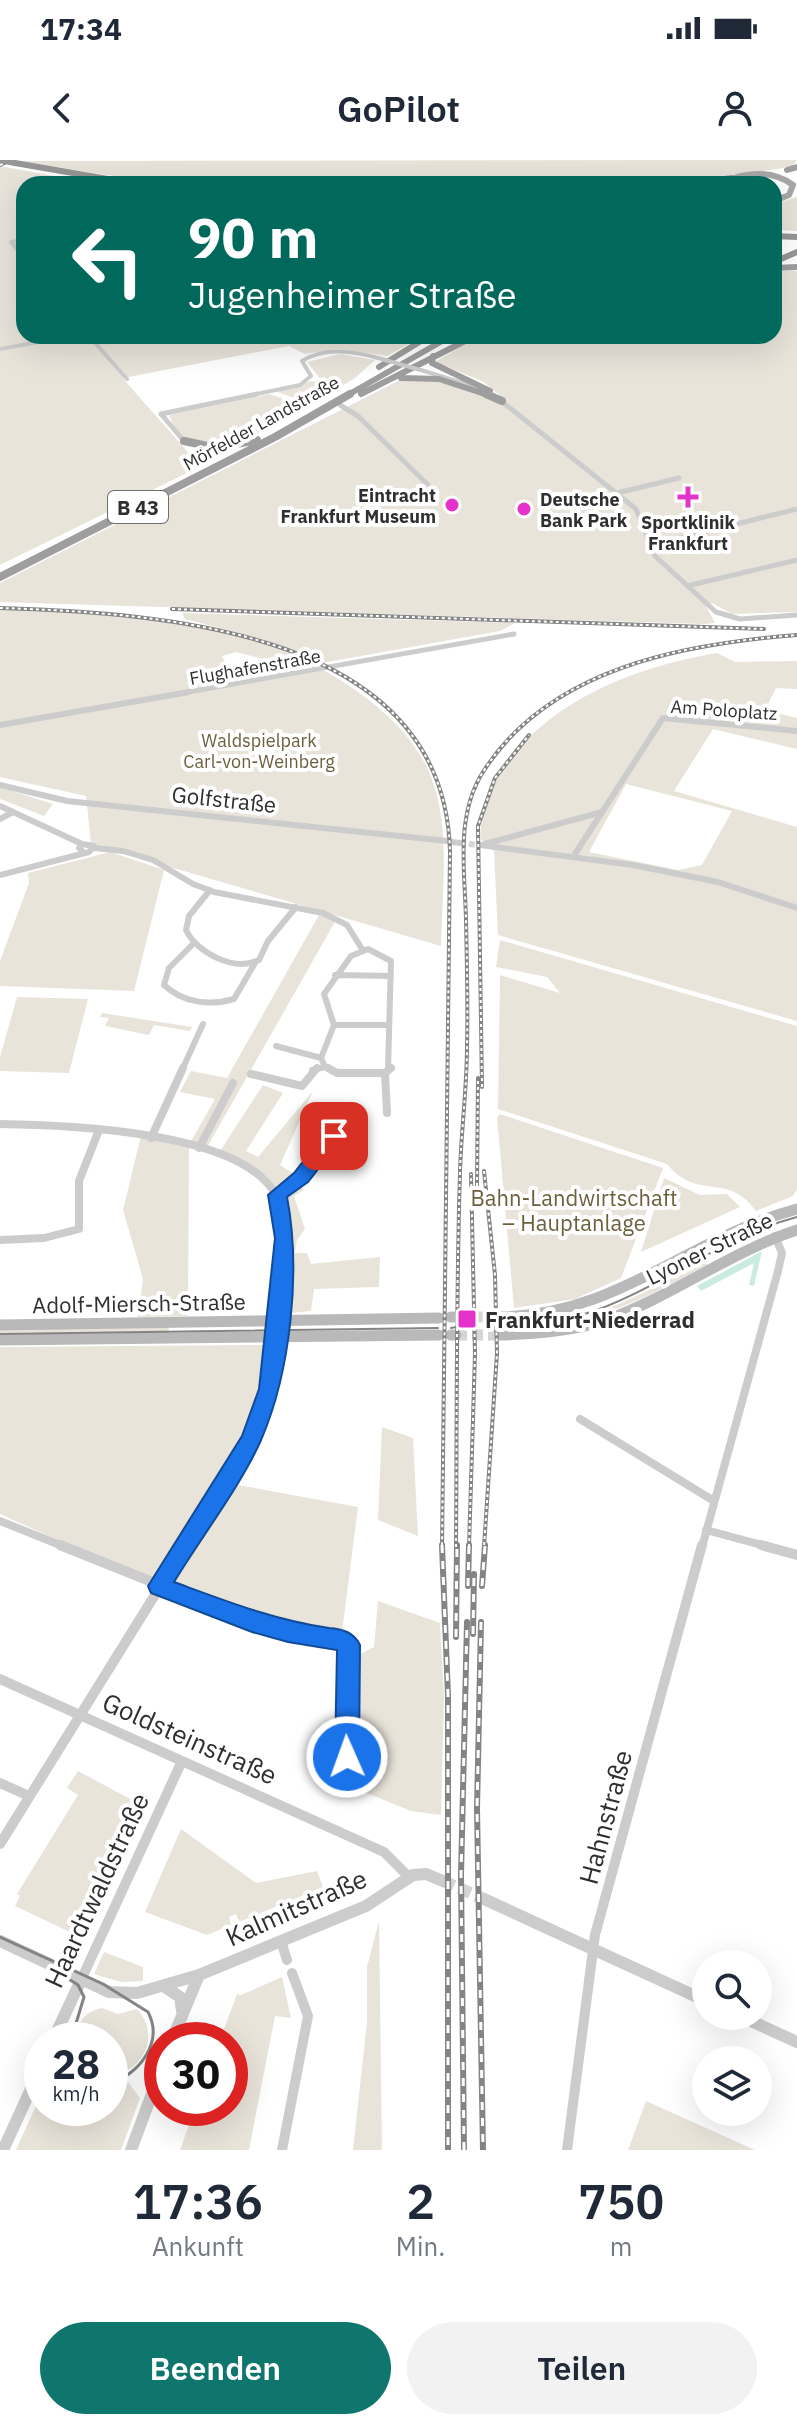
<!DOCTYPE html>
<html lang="de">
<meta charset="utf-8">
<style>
body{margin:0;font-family:"IBM Plex Sans",sans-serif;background:#f2f2f3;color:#1f2937;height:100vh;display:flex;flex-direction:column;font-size:30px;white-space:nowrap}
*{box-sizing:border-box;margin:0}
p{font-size:26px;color:#747a83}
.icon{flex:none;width:44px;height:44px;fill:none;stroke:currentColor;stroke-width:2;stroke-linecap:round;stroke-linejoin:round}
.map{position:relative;height:1990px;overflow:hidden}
.details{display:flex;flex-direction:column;background:#fff;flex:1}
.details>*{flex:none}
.banner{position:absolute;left:16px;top:16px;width:766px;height:168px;border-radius:24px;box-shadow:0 8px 32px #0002;background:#00695c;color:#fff;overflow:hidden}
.controls{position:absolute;left:692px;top:1790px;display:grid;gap:16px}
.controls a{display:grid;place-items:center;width:80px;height:80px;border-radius:50%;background:#fff;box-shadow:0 8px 32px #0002;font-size:40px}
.speed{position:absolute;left:24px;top:1862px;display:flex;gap:16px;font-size:40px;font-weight:700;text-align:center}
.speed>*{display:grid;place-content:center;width:104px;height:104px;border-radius:50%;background:#fff;box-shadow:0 8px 32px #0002;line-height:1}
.speed small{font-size:20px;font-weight:400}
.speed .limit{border:12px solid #d22;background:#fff;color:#111}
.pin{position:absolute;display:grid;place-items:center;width:68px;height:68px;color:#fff;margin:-34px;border-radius:16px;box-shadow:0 4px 12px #0006}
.me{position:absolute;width:88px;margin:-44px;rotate:358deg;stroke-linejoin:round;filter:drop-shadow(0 0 6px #0008)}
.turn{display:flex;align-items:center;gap:28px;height:168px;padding:0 40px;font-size:36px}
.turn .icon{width:104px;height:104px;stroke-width:2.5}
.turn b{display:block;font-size:56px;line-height:68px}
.eta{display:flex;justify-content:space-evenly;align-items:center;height:136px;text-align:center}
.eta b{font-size:48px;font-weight:600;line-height:56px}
.primary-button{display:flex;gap:16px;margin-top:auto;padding:16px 40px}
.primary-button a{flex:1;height:92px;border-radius:48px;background:#0f766e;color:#fff;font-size:32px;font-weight:600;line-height:92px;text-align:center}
.primary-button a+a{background:#f2f2f3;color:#1f2937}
.status{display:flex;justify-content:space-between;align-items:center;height:56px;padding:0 40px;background:#fff;direction:ltr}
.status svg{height:22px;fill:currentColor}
header{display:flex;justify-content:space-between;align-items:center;height:104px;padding:0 40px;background:#fff;font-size:36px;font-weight:600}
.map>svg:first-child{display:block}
.green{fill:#e9e4da;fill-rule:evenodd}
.water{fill:#c9ecde}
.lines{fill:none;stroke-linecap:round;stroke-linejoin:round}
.minor-tunnel{stroke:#d5d5d5;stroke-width:6;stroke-dasharray:6 3;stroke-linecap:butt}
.tertiary-tunnel{stroke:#d5d5d5;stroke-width:12;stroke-dasharray:12 6;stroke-linecap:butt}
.secondary-tunnel{stroke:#d5d5d5;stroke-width:11;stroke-dasharray:11 5;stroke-linecap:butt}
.minor-far4{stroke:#ccc;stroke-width:4}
.minor-far3{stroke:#ccc;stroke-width:5}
.minor-far2{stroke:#ccc;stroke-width:6}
.minor-far1{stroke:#ccc;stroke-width:8}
.minor{stroke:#ccc;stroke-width:10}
.tertiary{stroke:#ccc;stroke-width:12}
.secondary{stroke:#b9b9b9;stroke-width:11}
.primary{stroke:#a7a7a7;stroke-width:6}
.trunk-far1{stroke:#9e9e9e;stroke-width:6}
.trunk{stroke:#9e9e9e;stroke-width:8}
.motorway{stroke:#969696;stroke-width:6}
.tram-far1{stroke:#848484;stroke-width:2}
.tram{stroke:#848484;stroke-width:3}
.rail-far1-casing{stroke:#848484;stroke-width:4}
.rail-casing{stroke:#848484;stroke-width:6}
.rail-far1{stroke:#fff;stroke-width:2;stroke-dasharray:3;stroke-linecap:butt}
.rail{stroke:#fff;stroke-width:3;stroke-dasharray:8;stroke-linecap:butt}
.minor-bridge{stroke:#ccc;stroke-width:4}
.motorway-bridge{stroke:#969696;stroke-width:6}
.route{fill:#1a73e8;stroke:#114b97;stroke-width:2}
.poi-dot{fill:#e532cb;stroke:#fff;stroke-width:3}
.labels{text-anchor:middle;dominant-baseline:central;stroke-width:8;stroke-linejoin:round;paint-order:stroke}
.far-street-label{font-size:18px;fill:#2f2f2f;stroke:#fff}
.far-poi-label{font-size:18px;font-weight:bold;fill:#2f2f2f;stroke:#fff;text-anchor:end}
.far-park-label{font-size:18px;fill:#6b5f3c;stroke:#fff}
.shield{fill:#fff;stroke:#6d6d6d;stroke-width:2}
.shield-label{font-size:20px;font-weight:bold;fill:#2f2f2f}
.street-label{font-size:22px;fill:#2f2f2f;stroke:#fff}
.park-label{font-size:22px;fill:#6b5f3c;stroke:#fff}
.poi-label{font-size:22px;font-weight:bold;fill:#2f2f2f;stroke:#fff;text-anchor:start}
.near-street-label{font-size:26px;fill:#2f2f2f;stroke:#fff}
</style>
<div class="status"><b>17:34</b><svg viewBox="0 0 49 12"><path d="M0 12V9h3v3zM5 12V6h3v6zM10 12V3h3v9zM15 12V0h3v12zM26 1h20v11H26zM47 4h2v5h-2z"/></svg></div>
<header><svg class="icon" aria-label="back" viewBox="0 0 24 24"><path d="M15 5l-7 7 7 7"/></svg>GoPilot<svg class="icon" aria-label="person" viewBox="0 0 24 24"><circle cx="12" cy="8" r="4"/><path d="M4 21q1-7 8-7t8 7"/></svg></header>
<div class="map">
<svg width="797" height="1990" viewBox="0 0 797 1990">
<rect width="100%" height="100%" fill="#fff"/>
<path class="green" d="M797,0L793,6L777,9L668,24H163L20,1Z
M0,6L97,24H24V176H423L387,196L337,189L305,194L289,186L123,218C134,233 197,299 199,307L0,405Z
M797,37V71L774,70V44Z
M774,111H797V452L732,454L712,443L706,446L715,463L704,464L0,442V423L400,220L422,218L502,237L482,221L435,202L480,176H774Z
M340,194L375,200L355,218L312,244L277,232L311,221L323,222L307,202Z
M269,234L309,247C274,266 191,319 169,255Z
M0,449C127,454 254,456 361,534C390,555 418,583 431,617C451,668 442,731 441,786L91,684L86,636L0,617ZM236,492L263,499L269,509L233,516L222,496Z
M182,453L515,463L500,471L322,503L262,479L185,459Z
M717,493L735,502L797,501V529L776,528L765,550L797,558V589L713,569L674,631L797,667V861L498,775L494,691L481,680C479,657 488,635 499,616C544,541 635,507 717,493ZM626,624L732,651L702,705L678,710L589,692Z
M0,627L53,644L44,656L0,639Z
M110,692L164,710L134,831L0,826V801L29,723L28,713Z
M319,755L336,760L206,989L189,986L188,1156L138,1157L143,1119L123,1050L141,976L189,985L215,939L180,932L191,911L227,918Z
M500,780L797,866V1029L793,1036L756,1051C728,1011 698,1042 667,1004L498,949L500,815L560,833L547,817L496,807Z
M17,837L88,839L69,913L0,911V897Z
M102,853L192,867L190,871L154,865L149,875L105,866L109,858L100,857Z
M263,925L283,933L246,991L258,997L313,931L280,1005L294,1014L304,1030L294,1036L305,1069L297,1080L295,1093H307L311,1104L380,1097L379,1127L314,1129L311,1151L288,1153C288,1109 297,1049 262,1016C252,1005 233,999 220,991Z
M500,954L663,1008L621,1118L575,1139L514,1148L497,957Z
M664,1018L700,1035L727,1034L740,1047L641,1092Z
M702,1102L708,1104C642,1141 591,1165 515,1171V1169C589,1165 638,1136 702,1102Z
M169,1167L168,1173L0,1175V1170Z
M262,1185L268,1189L263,1224L227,1323L358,1347L341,1480L252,1462L159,1426L0,1354V1187Z
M382,1267L413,1278L418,1376L378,1360Z
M378,1441L440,1463L444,1538L441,1655L411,1651L362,1631L363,1617L352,1582L356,1496L374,1487Z
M78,1611L134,1641L70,1772L15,1746L20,1736L17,1734L78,1635L67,1628Z
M181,1669L256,1723L317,1711L323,1727L239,1762L236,1754L229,1757L231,1765L207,1775L145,1752Z
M379,1761L382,1990H353L367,1862V1807Z
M104,1792L143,1807V1821L121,1822L94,1814Z
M282,1817L291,1858L275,1856L249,1990H180L195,1948H230V1880H220L237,1834L241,1835Z
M102,1848L118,1854L137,1849C161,1875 144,1912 110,1915V1880H78C77,1861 84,1852 102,1848Z
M128,1922L140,1938L121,1990H16L42,1932V1948H110V1929Z
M646,1941L755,1990H628Z"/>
<path class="water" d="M762,1091L754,1126L749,1125L754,1103L701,1131L697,1126Z"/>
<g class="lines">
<path class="minor-tunnel" d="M460,683L480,685"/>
<path class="tertiary-tunnel" d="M443,1721L484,1739"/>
<path class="secondary-tunnel" d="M456,1157H499
M456,1175H500"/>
<path class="minor-far4" d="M24,80L11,82L24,98
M89,176L127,219
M0,189L71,176
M424,211L479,228
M247,236L300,225L311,216L302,201C325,187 353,191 378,198"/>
<path class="minor-far3" d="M500,240L636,349L655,396L716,452L740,459L797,455
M340,245L358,256L428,325
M184,281L161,254L257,234
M617,333L679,318
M648,386L797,349
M687,426L797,400
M177,534L514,474"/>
<path class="minor-far2" d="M0,565L189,532
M0,625L67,641L447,681
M0,646L82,684
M0,659L13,652
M452,682L460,683
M485,684L602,652
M480,685L633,705L718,722L797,748
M94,688L123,691L153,700L193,724L214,732L323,753L347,765L362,789
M575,694L663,558L797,571
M0,715L89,692L94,686L82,684L79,688L83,692
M210,730L189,756L186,770C197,793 234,812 259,800L268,781L296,747
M193,784L169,808L164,825C183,843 210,846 234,839L255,803
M335,815L391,816
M334,865H389
M276,886L321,898
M182,910L203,864
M312,910L325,907
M332,910L325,907L321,898L334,865L324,834L351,796L368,789L391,801L388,910"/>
<path class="minor-far1" d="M328,908L337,913H385
M385,913L387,953
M385,913L391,908
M251,914L302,926L317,908
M0,964C67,965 208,971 260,1016C268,1023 277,1034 281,1045C297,1092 271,1232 251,1278C236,1316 206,1352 185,1387
M151,978L183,908
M199,988L233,923
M277,1035L318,996L343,946
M0,1080L44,1078L79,1069V1021L99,970
M580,1259L714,1341
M0,1361L65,1387
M706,1370L769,1387
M702,1387L778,1111L782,1093L775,1076"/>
<path class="minor" d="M60,1385L252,1462L341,1480L348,1485L346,1584L356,1621
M761,1385L797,1395
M0,1519L384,1692L409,1717
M0,1623L29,1636
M0,1684L186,1385
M281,1781L287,1800
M81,1820L182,1601
M282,1990L308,1856L292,1813
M567,1990L595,1775L702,1385"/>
<path class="tertiary" d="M484,1739L706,1841
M0,1781L109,1832L137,1833L199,1815L366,1746L413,1715L426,1714L443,1721
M165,1827L180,1837L182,1851
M740,1856L797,1882
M53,1880L81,1820
M172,1880L199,1815
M3,1990L42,1905
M131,1990L162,1907"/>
<path class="secondary" d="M451,1157H456
M499,1157C617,1156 688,1078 797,1049
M0,1165L439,1158
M451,1175H456
M500,1175C537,1174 574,1171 609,1159C674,1135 730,1092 797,1070
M0,1180L439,1175"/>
<path class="primary" d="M722,24C743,11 773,10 793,25
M774,41L789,35L793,25"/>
<path class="trunk-far1" d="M787,10L797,7
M774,108L797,107
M433,196L432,203L490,231
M379,207L429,176
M401,218L439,219L491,236
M361,234L475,176
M346,236L451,176"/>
<path class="trunk" d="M486,234L502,241
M184,281L217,288L257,280
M0,417L275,277L350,234"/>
<path class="motorway" d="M15,3L137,24
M684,24L732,18
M774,76L797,77
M774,102L797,92"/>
<path class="tram-far1" d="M500,1164C532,1163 566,1161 597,1150C667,1124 724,1076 797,1057
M451,1168L456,1167
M0,1174L438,1168"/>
<path class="tram" d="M0,1777L103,1824L148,1852C164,1882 139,1915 110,1923
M64,1816L78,1825L84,1837L71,1880"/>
<g class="rail-far1-casing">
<path id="rail-far1" d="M0,5L11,0
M0,448C165,453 445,471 450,692L442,1387
M172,449L764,469
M482,927L478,666L495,618L529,575
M484,1011L495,1115L497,1193L484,1387
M477,1026L478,918
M456,1387C457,1263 456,1138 460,1013C461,971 467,929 467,886C468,844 467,802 466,760C465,711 455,656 483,612C549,508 683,484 797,475
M469,1387L475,1194L471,1014"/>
</g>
<g class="rail-casing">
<path id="rail" d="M442,1385L448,1536V1990
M468,1426L469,1385
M482,1426L485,1385
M481,1462L477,1649L483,1990
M473,1474L474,1414
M456,1477L457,1385
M464,1990L461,1715L467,1462"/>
</g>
<use href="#rail-far1" class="rail-far1"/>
<use href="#rail" class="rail"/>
<path class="minor-bridge" d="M378,198L424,211"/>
<path class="motorway-bridge" d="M0,0L15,3"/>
</g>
<path class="route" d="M334,970L343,976L340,981L308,1022L287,1037C301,1110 291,1211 261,1280C242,1324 200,1379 174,1422C226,1441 274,1460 329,1468C342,1469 354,1472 360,1485L359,1597L356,1605L347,1608L339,1605L335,1597L337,1490L288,1482L252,1472L151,1433L148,1426L242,1276L259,1229L275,1078L268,1035L294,1013L327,971Z"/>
<g class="poi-dot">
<path d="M684 325h8v8h8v8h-8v8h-8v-8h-8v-8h8z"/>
<circle cx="452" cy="345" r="8"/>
<circle cx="524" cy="349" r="8"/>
<rect x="457" y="1149" width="20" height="20" rx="4"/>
</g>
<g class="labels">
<g class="far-street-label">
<text transform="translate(261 263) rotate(-29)">Mörfelder Landstraße</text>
<text transform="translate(255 507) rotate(-10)">Flughafenstraße</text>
<text transform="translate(724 550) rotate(4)">Am Poloplatz</text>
</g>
<g class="far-poi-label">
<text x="436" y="335">Eintracht<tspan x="436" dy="21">Frankfurt Museum</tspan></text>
<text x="540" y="339" text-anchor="start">Deutsche<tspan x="540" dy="21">Bank Park</tspan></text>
<text x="688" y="362" text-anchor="middle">Sportklinik<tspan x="688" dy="21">Frankfurt</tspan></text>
</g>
<g class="far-park-label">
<text x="259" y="580">Waldspielpark<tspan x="259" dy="21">Carl-von-Weinberg</tspan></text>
</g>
<rect class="shield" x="108" y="331" width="60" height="32" rx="6"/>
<g class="shield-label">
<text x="138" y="347">B 43</text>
</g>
<g class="street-label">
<text transform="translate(224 639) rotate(6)">Golfstraße</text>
<text transform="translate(709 1088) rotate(-26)">Lyoner Straße</text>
<text transform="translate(139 1143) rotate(-1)">Adolf-Miersch-Straße</text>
</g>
<g class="park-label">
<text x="574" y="1037">Bahn-Landwirtschaft<tspan x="574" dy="25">– Hauptanlage</tspan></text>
</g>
<g class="poi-label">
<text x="485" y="1159">Frankfurt-Niederrad</text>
</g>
<g class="near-street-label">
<text transform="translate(190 1578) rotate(24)">Goldsteinstraße</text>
<text transform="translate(605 1657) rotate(-75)">Hahnstraße</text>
<text transform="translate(96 1730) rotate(-65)">Haardtwaldstraße</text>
<text transform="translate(296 1747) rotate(-24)">Kalmitstraße</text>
</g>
</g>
</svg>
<div class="controls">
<a><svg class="icon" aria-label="search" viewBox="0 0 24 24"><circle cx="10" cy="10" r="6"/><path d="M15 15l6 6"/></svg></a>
<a><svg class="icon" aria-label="layers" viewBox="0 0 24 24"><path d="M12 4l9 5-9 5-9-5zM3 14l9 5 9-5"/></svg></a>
</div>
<div class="speed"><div>28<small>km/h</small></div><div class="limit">30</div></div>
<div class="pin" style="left:334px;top:976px;background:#d93025"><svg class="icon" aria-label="arrive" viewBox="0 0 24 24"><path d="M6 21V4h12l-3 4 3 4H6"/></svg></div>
<svg class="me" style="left:347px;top:1597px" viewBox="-20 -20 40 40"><circle r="17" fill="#1a73e8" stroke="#fff" stroke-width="3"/><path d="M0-11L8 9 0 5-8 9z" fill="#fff"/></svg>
<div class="banner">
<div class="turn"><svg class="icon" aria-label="left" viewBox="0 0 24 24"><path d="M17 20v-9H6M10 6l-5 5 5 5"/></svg><div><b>90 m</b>Jugenheimer Straße</div></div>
</div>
</div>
<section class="details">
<div class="eta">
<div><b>17:36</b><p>Ankunft</p></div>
<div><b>2</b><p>Min.</p></div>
<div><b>750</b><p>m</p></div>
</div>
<div class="primary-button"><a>Beenden</a><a>Teilen</a></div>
</section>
